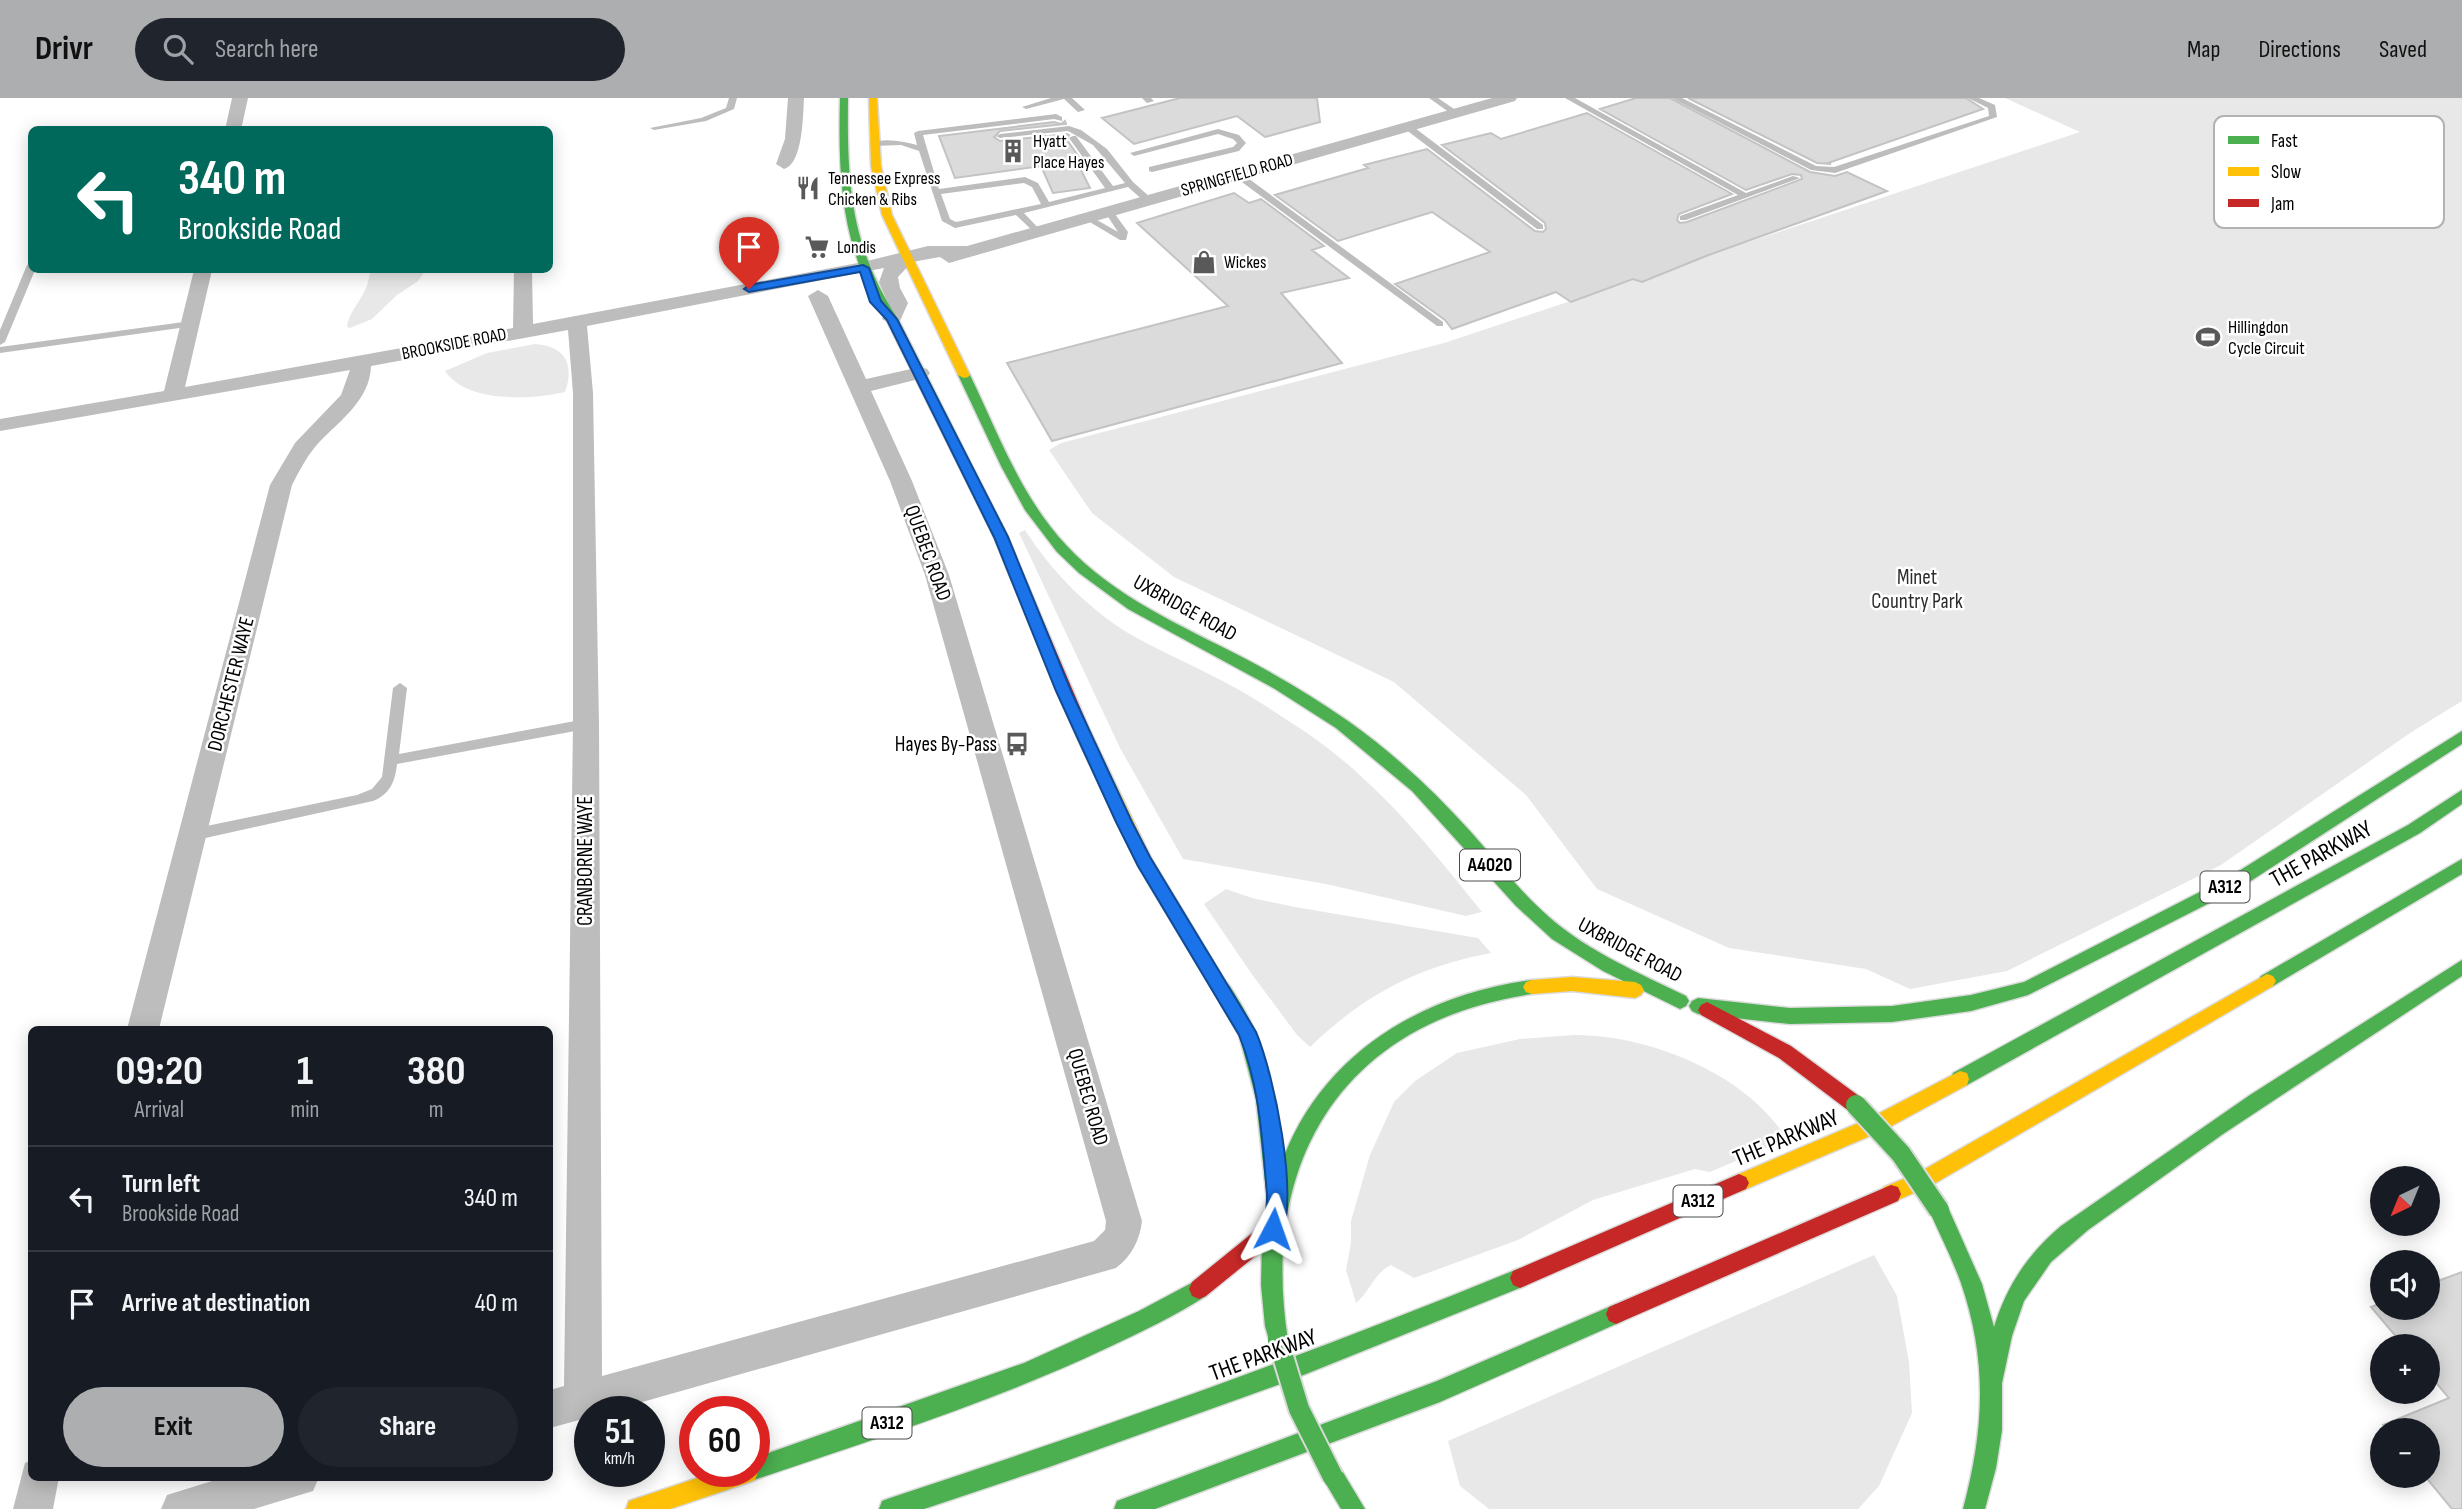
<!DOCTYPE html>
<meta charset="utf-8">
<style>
body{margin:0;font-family:"Sofia Sans Condensed",sans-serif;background:#20242c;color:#f1f3f6;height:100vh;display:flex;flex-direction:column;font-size:26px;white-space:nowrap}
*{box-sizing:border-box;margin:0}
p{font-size:23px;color:#9ea1a6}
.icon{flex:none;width:38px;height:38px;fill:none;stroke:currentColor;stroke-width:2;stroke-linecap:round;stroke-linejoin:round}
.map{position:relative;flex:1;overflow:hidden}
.details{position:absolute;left:28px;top:928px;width:525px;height:455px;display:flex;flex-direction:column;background:#171b24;border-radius:10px;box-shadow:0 4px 18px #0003}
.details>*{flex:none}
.banner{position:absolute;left:28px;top:28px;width:525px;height:147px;border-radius:10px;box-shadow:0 4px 18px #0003;background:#00695c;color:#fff;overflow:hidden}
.needle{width:46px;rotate:223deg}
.fabs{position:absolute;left:2370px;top:1068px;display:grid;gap:14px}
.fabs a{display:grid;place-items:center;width:70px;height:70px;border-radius:50%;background:#171b24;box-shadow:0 4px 18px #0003;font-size:35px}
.speed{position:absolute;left:574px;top:1298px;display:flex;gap:14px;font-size:35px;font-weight:700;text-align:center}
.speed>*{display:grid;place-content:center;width:91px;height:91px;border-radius:50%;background:#171b24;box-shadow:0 4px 18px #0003;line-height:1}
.speed small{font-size:18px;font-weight:400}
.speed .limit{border:10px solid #d22;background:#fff;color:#111}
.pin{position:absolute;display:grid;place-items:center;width:60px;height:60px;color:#fff;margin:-72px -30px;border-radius:50% 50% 50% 0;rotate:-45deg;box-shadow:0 0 7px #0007}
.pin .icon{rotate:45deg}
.me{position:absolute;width:77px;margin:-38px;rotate:4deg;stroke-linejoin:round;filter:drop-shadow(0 0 5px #0008)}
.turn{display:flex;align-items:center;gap:24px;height:147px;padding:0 35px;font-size:32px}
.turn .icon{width:91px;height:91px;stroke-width:2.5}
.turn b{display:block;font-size:49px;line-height:60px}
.eta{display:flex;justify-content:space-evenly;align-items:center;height:119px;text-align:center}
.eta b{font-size:42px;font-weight:700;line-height:49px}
.action{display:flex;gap:14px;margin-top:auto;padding:14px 35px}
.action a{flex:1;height:80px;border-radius:42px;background:#adaeaf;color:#111;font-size:28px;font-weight:700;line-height:80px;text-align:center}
.action a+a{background:#20242c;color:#f1f3f6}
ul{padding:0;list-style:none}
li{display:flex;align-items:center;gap:21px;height:105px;padding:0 35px;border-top:2px solid #363941}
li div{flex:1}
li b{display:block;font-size:26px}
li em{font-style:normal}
header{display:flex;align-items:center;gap:42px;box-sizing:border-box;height:98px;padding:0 35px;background:#adaeaf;color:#111}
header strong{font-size:33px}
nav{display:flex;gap:38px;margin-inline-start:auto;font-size:24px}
.search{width:490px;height:63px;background:#20242c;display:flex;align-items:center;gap:18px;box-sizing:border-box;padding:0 24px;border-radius:38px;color:#9ea1a6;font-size:26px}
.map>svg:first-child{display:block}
.green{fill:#e8e8e8}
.building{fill:#dbdbdb;stroke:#c3c3c3;stroke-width:2}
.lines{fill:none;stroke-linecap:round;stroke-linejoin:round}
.fast-casing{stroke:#dbdbdb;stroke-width:3}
.slow-casing{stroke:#dbdbdb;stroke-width:3}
.jam-casing{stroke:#dbdbdb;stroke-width:3}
.lane{fill:#bdbdbd;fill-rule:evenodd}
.street{fill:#bdbdbd;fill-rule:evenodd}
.fast{fill:#4caf50;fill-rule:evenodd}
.slow{fill:#ffc107;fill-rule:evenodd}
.jam{fill:#c62828;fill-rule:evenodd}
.fast-bridge-casing{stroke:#dbdbdb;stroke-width:24;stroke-linecap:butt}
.fast-bridge{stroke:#4caf50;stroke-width:20}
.route{fill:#1a73e8;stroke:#114b97;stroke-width:2}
.labels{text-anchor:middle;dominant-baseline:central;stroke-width:5;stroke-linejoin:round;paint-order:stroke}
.far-poi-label{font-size:18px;fill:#000;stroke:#fff;text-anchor:start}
.far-street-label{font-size:18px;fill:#000;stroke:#fff}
.shield{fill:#fff;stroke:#4c4c4c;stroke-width:2}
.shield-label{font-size:19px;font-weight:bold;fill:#000}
.street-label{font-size:21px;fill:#000;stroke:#fff}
.park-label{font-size:21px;fill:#2c2c2c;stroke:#fff}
.poi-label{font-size:21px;fill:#000;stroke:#fff;text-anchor:end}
.near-street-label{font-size:24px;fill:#000;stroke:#fff}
.key{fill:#fff;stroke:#b2b2b2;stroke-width:2}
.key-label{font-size:19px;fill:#000}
</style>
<header>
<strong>Drivr</strong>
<div class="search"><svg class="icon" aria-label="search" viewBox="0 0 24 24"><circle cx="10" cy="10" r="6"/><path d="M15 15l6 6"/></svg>Search here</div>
<nav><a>Map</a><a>Directions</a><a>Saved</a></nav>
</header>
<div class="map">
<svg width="2462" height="1411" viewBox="0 0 2462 1411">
<rect width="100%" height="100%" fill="#fff"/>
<path class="green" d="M2005,0H2462V603L2410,635L2221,767L2007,873L1910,891L1866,871L1729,850L1597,791L1526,697L1394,584L1174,479L1092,415L1049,352L1061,345L1444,245L2080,34Z
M370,172H419L423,176L418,183L397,197L372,221L350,230L347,229C349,210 369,198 370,172Z
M535,246C565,248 575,266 565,294C532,302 466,305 445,273L487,255Z
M1025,432C1052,474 1091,514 1135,539C1166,556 1199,570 1230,587C1257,601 1282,619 1307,635C1377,683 1430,749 1482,814L1466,818L1326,786L1183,761L1120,650L1019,435Z
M1226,791L1252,800L1295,809L1478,840L1491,855C1417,869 1364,897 1310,949L1297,937L1251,875L1204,806Z
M1574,937C1647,937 1740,973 1783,1035V1043L1710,1074L1695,1071L1593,1102L1518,1142L1414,1180L1391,1167C1373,1176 1370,1194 1356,1205L1346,1172L1351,1145V1123L1370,1057L1394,1004L1415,983L1457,955L1520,941Z
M1874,1157L1897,1198L1909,1264L1912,1315L1879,1388L1858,1411H1489L1460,1388L1448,1343Z"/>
<path class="building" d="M1180,0H1317L1320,24L1265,39L1237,18L1134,46L1102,20Z
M1636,0H1670L1810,74L1835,78L1847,74L1887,93L1706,158L1642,184L1633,181L1571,204L1556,194L1452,231L1445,222L1395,186L1490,154L1432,114L1338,143L1275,97L1368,70L1364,67L1427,51L1535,133L1543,134L1546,131L1545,125L1442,47L1491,35L1501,41L1587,15L1732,96L1679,116L1677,122L1680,125L1687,124L1802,81L1801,77L1792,76L1746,92L1600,11Z
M1688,0H1966L1983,11L1828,65L1831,66L1817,65Z
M1065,23L1066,26L1000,33L994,39L1000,43L1067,36L1069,37L1067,42L1082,63L1077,64L1090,90L1053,95L1041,68L955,80L939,38L1054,24L1061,26Z
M1234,95L1249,105L1261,101L1324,148L1312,152L1349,180L1281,195L1342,265L1052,343L1007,265L1228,208L1137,125Z
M2462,1174V1411H2452L2424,1377H2427V1332H2387L2383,1327L2449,1300L2427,1274V1248H2404L2371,1209L2382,1205V1209H2427V1187Z"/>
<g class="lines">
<g class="fast-casing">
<path id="fast" d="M840,0H848C847,84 850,148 898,221L1008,439L1021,471L1019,474L1014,475L1007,471L994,439L886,221C841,150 838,82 840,0Z
M964,274L970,277C998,335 1021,399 1066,447C1114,499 1182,528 1244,560C1280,579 1315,600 1348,623C1393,655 1433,692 1470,733C1496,762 1519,793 1549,819C1589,854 1639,875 1686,898L1689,903L1686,908L1680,911L1674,908L1603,873L1552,841L1516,808L1412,693L1336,630L1275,591L1128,511L1079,475L1057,454L1025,412L1001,368L958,277Z
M2462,633V646L2243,788L2028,897L1971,913L1892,924L1790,926L1698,916L1692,913L1689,908L1692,903L1698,900L1790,910L1892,908L1971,897L2024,884L2231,778Z
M2462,692V706L2420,735L1967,987L1960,989L1953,987L1951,981L1953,975L2408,727Z
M2462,761V776L2273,888L2267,890L2261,888L2258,883L2261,878Z
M2462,862V878L2223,1036L2088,1132L2051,1164L2024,1203L2012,1238L2002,1285V1332L1996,1370L1985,1411H1963C1984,1332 1988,1264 1961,1185C1952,1160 1940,1137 1929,1112L1932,1105L1939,1103L1946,1105L1982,1186L1994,1229C2007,1187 2028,1156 2061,1128L2250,997Z
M1218,879C1227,882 1231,890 1236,898C1268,947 1277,1004 1283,1061C1323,955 1423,896 1532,882L1538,884L1541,889L1538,894L1532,896C1345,923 1259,1061 1288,1242L1285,1249L1278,1252L1271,1249L1265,1228L1261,1187L1262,1145L1268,1111L1256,1001L1239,937L1209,886L1212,881Z
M1520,1170L1527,1173L1530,1180L1527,1187L1286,1284L1049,1369L924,1411H879L882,1403L890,1400C1103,1330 1313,1255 1520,1170Z
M1199,1181L1206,1184L1209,1191L1206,1198C1175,1218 1141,1234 1107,1250C993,1304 873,1341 754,1382L746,1379L744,1374H754V1360L1024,1265L1139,1213Z
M1616,1206L1623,1209L1626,1216L1623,1223L1440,1304L1155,1411H1114L1117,1403L1437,1283Z
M1333,1368L1341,1371L1365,1411H1341L1322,1379L1325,1371Z"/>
</g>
<g class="slow-casing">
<path id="slow" d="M869,0H877L881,68L892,117L970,277L968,279L964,280L958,277L882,117L871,68Z
M1083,629L1091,635L1151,760L1224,881L1227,886L1224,891L1218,893L1212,891L1138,768L1075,635Z
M2267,876L2273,878L2276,883L2273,888L1932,1087L1891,1105L1884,1103L1881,1096L1884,1089L1918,1075Z
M1572,879L1635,884L1641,887L1644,892L1641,897L1635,900L1572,893L1532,896L1526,894L1523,889L1526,884L1532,882Z
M1960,973L1967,975L1969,981L1967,987L1884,1032L1746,1091L1739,1094L1732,1091L1729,1085L1732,1079L1870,1020Z
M754,1366L758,1374L755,1382L747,1385L670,1411H626L629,1403L715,1374H754Z"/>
</g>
<g class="jam-casing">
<path id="jam" d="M1014,467L1021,471L1091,635L1088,639L1083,641L1075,635L1007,471Z
M1707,904L1791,948L1863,1001L1865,1007L1863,1013L1856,1015L1849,1013L1779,960L1701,917L1698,912L1701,907Z
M1739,1076L1746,1079L1749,1085L1746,1091L1527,1187L1520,1190L1513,1187L1510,1180L1513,1173Z
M1891,1087L1898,1089L1901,1096L1898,1103L1623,1223L1616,1226L1609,1223L1606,1216L1609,1209Z
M1273,1121L1280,1124L1283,1131L1280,1138L1206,1198L1199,1201L1192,1198L1189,1191L1192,1184L1266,1124Z"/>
</g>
<path class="lane" d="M729,0H737L734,11L706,23L654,32L650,30L701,20L726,10Z
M1051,0H1072L1085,12L1078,14L1064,1L1026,11L1022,9Z
M1142,0H1151L1154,3L1147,5Z
M1429,0H1438L1460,15L1453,17Z
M1565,0H1575L1746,95L1793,78L1800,80L1686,122H1680V118L1738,97Z
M1672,0H1682L1816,68L1834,69L1989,18L1988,10L1968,0H1979L1995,7L1997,19L1835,75L1811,72Z
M1056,16L1062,19V23L1054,21L923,37L939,91L1025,79L1038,85L1049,104L1105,90L1069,40L1073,38H1076L1113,88L1125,85L1093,47L1068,33L1000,40L996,38L1000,36L1069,28L1081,32L1107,51L1133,84L1151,100V104H1145L1128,89L1024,115L1042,134L1037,137L1016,117L955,130L942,123L919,53L901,47L873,48L869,46C883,39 902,43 917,47L914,35L918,33ZM1024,85L1032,89L1041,106L956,124L950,121L941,96Z
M1405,27H1411L1543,127V131H1537L1405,31Z
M1218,31L1239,37L1246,45L1239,53L1152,74L1149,73V69L1233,49L1237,45L1233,41L1218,36L1134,58L1130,55Z
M1235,75H1241L1443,224V228H1437L1235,79Z
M1106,112H1112L1128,134L1126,142H1120L1083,120L1090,118L1118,134L1105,114Z
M32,164V172H35L5,244L0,247V232L27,167Z
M191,223L194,224V228L0,255V249Z
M400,585L407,590L399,656L586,621L593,626L586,631L397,666C395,684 390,696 373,703L192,743L187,741L185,737L187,733L192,731L357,697L372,691L382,679L393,590Z"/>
<path class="street" d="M232,0H248L241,32H225Z
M788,0H804C803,17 803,66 784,71L776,66L785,41Z
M1492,0H1517L1515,3L956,163L949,165L940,159L912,164L898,179L900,190L908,205L899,225L892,227L882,221L888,205L879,184L884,170L587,228L593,295L599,626L602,1278L1094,1143L1105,1132L1106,1123L925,477L890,383L808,198L818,192L828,198L866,281L920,269L927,271L930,275L927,279L871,293L912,383L949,477L1142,1123C1140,1142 1131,1159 1116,1170L607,1314H590V1319L550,1330V1292L564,1288L573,626V295L568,232L371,268C370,304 337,324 315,349C306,360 299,373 292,387L159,931H127L270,387L295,345L341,297L350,272L0,333V321L164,293L194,172H212L185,289L513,230L514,172H532L533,226L863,164L928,148H967Z
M32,1362V1379H59L53,1411H13L25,1365Z
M225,1379H319L313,1393L254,1411H161L167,1397Z"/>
<use href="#fast" class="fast"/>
<use href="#slow" class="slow"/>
<use href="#jam" class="jam"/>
<g class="fast-bridge-casing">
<path id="fast-bridge" d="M1856,1007L1901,1056L1939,1112
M1278,1242L1299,1311L1333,1379"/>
</g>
<use href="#fast-bridge" class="fast-bridge"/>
</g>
<path class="route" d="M863,167L869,170L881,203L897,221L1008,439L1071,593L1132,724L1150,759L1256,934C1274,977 1299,1096 1281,1138L1273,1141L1266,1138C1262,1128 1268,1109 1267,1096C1262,1041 1260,989 1239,937L1138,768L1116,724L1056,593L994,439L887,222L870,204L860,174L749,194L744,191L749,187Z"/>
<defs>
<g id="building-bare" transform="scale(1.89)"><path d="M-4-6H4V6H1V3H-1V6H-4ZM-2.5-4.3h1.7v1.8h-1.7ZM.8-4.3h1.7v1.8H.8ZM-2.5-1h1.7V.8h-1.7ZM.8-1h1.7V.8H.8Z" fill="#595959" stroke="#fff" stroke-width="2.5" paint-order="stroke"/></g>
<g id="restaurant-bare" transform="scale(1.89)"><path d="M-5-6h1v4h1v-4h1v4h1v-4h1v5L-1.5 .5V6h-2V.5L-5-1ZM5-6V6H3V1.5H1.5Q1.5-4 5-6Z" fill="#595959" stroke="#fff" stroke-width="2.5" paint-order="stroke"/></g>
<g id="supermarket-bare" transform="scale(1.89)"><path d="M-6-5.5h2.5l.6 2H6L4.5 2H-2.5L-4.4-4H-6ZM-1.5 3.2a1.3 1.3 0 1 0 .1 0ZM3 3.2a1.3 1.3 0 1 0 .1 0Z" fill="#595959" stroke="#fff" stroke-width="2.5" paint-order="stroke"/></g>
<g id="shop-bare" transform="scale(1.89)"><path d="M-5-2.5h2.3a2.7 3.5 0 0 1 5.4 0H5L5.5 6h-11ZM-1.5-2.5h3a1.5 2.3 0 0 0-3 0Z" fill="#595959" stroke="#fff" stroke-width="2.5" paint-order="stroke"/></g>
<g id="stadium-bare" transform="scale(1.89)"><path d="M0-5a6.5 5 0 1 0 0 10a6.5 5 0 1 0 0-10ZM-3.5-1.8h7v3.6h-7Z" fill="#595959" stroke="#fff" stroke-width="2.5" paint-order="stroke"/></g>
<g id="bus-bare" transform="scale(1.89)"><path d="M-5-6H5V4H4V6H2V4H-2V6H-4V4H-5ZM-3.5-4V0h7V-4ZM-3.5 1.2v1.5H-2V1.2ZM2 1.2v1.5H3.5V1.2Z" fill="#595959" stroke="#fff" stroke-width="2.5" paint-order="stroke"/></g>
</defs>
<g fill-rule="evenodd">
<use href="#building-bare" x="1013" y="53"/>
<use href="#restaurant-bare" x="808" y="90"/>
<use href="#supermarket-bare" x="817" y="149"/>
<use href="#shop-bare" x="1204" y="164"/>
<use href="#stadium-bare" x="2208" y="239"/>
<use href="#bus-bare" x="1017" y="646"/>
</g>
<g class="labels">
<g class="far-poi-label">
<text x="1033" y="43">Hyatt<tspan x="1033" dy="21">Place Hayes</tspan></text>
<text x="828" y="80">Tennessee Express<tspan x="828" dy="21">Chicken &amp; Ribs</tspan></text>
<text x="837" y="149">Londis</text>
<text x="1224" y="164">Wickes</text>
<text x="2228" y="229">Hillingdon<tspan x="2228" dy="21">Cycle Circuit</tspan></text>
</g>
<g class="far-street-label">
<text transform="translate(1237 77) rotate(-16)">SPRINGFIELD ROAD</text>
<text transform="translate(454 246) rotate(-11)">BROOKSIDE ROAD</text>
</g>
<g class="shield">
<rect x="1460" y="751.5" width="60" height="31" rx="5"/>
<rect x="2200.5" y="773.5" width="49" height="31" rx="5"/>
<rect x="1673.5" y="1087.5" width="49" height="31" rx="5"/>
<rect x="862.5" y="1309.5" width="49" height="31" rx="5"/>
</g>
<g class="shield-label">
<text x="1490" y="767">A4020</text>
<text x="2225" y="789">A312</text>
<text x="1698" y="1103">A312</text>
<text x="887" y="1325">A312</text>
</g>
<g class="street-label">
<text transform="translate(928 455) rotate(70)">QUEBEC ROAD</text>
<text transform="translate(1185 510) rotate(29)">UXBRIDGE ROAD</text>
<text transform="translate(231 586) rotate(-76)">DORCHESTER WAYE</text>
<text transform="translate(585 763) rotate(-90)">CRANBORNE WAYE</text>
<text transform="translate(1630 852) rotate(28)">UXBRIDGE ROAD</text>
<text transform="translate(1088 999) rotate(74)">QUEBEC ROAD</text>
</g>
<g class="park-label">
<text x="1917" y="479">Minet<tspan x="1917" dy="24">Country Park</tspan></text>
</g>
<g class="poi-label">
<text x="997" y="646">Hayes By-Pass</text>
</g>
<g class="near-street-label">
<text transform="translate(2321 756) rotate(-29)">THE PARKWAY</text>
<text transform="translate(1786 1040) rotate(-23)">THE PARKWAY</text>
<text transform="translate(1263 1257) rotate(-20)">THE PARKWAY</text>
</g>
</g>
<rect x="2214" y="18" width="230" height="112" rx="10" class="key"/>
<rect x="2228" y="38" width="31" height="8" fill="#4caf50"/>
<rect x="2228" y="69" width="31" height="9" fill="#ffc107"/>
<rect x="2228" y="101" width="31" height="8" fill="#c62828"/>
<g class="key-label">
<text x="2271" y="49">Fast</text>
<text x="2271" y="80">Slow</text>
<text x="2271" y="112">Jam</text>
</g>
</svg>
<div class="fabs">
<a><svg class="needle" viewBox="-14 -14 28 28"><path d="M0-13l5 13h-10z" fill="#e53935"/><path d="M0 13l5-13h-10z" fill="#9ea1a6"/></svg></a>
<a><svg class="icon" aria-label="sound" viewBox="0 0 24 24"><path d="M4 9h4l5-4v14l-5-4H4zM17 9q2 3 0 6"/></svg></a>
<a>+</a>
<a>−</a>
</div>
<div class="speed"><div>51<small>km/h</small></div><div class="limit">60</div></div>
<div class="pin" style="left:749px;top:191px;background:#d93025"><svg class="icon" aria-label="arrive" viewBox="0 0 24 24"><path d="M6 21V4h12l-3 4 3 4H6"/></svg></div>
<svg class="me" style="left:1273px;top:1131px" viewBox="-20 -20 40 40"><path d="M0-17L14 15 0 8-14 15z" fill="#1a73e8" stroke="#fff" stroke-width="4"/></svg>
<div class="banner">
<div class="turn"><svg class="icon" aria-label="left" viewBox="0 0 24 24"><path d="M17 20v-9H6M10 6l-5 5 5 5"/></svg><div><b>340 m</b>Brookside Road</div></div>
</div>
<section class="details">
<div class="eta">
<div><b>09:20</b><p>Arrival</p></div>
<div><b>1</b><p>min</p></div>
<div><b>380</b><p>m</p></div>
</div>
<ul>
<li><svg class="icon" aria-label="left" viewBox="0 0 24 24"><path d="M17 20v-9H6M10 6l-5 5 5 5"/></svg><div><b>Turn left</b><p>Brookside Road</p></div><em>340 m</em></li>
<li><svg class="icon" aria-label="arrive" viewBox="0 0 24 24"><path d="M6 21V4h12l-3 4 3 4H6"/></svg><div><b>Arrive at destination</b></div><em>40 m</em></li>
</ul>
<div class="action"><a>Exit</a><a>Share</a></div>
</section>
</div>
